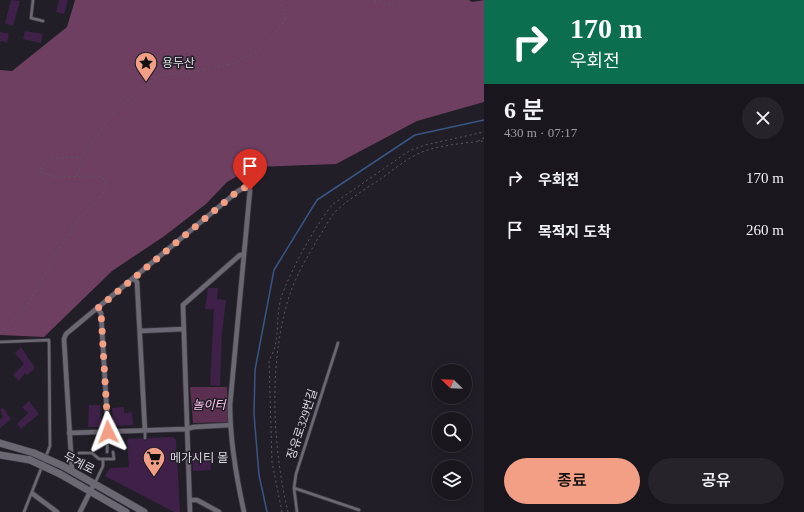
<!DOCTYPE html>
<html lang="ko">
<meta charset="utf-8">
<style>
body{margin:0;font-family:"Times New Roman","Noto Sans KR",serif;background:#26232a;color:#f1f3f6;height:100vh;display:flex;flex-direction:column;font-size:15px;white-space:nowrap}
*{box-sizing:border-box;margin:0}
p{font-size:13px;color:#9f9fa4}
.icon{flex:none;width:22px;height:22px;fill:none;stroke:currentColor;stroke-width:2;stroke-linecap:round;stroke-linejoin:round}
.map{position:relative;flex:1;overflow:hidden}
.drawer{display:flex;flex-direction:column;background:#19161d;width:320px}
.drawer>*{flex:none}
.guide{background:#0b6e4f;color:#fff;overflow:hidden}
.needle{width:26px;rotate:293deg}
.buttons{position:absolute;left:432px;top:364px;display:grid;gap:8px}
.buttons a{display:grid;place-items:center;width:40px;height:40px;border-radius:50%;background:#19161d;box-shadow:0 2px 10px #0003,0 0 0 1px #37353b;font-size:20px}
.pin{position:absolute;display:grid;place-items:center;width:34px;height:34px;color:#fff;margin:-41px -17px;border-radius:50% 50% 50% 0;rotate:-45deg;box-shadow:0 0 4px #0007}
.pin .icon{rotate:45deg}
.me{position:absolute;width:44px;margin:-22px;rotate:357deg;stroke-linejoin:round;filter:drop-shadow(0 0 3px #0008)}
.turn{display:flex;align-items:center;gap:14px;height:84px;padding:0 20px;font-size:18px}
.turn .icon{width:52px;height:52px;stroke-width:2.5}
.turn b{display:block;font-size:28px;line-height:34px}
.round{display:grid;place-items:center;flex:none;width:42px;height:42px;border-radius:21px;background:#26232a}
.overview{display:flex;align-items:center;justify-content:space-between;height:68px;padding:0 20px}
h1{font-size:24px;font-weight:600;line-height:30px}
.cta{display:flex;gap:8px;margin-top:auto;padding:8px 20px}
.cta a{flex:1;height:46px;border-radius:24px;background:#f39f85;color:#111;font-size:16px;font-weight:600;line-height:46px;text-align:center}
.cta a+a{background:#26232a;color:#f1f3f6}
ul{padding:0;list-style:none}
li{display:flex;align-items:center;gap:12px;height:52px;padding:0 20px}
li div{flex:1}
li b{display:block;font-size:15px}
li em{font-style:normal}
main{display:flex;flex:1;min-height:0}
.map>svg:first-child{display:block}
.green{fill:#5a2f4f}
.forest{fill:#6e3f61}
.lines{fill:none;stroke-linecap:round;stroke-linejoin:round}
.stream{stroke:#385683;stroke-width:1.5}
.building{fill:#3f2049}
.service-casing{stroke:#3c3a42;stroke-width:4}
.minor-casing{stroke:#3c3a42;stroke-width:6}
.secondary-casing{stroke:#3c3a42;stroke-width:8}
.path{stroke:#5b5860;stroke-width:1;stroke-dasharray:2 3;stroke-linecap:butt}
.service{stroke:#6b6873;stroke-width:2.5}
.minor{stroke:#6b6873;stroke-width:4.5}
.secondary{stroke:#6b6873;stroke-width:7}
.secondary-bridge-casing{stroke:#3c3a42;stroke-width:8;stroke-linecap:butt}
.secondary-bridge{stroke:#6b6873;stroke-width:7}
.route{stroke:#f39f85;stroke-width:7;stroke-dasharray:0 12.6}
.labels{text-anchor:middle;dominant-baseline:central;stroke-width:3;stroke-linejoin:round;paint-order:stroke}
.poi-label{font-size:12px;fill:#dcdae0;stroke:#211e27;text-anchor:start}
.park-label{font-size:12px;font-style:italic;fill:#ffc2ed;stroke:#211e27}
.street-label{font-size:12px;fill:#dcdae0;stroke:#211e27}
</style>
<main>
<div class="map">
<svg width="484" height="512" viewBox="0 0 484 512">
<rect width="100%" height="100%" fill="#211e27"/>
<path class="green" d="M190,387H227L228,422L193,423Z"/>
<path class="forest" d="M75,0H469L472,2L484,0V102L417,121L336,164L253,167L227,182L206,204L163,237L112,271L44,337L0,335V70L12,71L67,27Z"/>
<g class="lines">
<path class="stream" d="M267,512L259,475L254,414L255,370L274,270L317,200L415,135L484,120"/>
</g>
<path class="building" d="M11,0L20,1L13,26L5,23Z
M59,0H68L64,14L56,12Z
M25,31L43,34L41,43L23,39Z
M0,32L9,34L7,42L0,41Z
M208,288H218L217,299L226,300L222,333L220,386L210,385L214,309H205Z
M21,347L35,368L27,375L25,373L19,381L13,375L24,364L15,353Z
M29,401L39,414L21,429L17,424L28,413L22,407Z
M89,405H100L101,424L100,427H88Z
M124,407V413L132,412L133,425L113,426L112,408Z
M3,408L11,419L0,428V419L3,417L0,410Z
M173,437L176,440L180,512H174L105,476L110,468L129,467L127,439L142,438L145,441L148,438Z
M210,452L211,470L193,471L192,453Z"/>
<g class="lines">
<g class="service-casing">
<path id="service" d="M33,0L31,18L43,21
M0,342L49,340L50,446L24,512
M145,431V438
M107,452L108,432
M79,453H92L99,459H114L113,452
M95,483L103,466V459
M294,488L359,510
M297,512L294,488L296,474L338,343"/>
</g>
<g class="minor-casing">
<path id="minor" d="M133,278L137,282L145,431
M97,308L101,313L108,432
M140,331L184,329
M69,433L186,429L194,427L230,425
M72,471L64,339L66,334L238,191L245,187L250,190L230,405C230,442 236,476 244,512
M33,494L57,512
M190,500H197L219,512
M80,512L94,484
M190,512L183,305L240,255H244"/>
</g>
<g class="secondary-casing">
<path id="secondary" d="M0,443L34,453
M0,455L30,460
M63,466L144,512
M60,474L126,512"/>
</g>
<path class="path" d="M374,0L391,5L400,3L401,0
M478,141L484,138
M80,158L86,152L115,110L155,78L165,74H185L235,63L259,50L272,38L285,20L286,13L282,6V0
M77,176L82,165L80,159
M0,333L22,313L44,277L55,254L80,218L102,196L106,188L104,179L99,176L54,177L39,172C43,157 67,156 80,158
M282,512L272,462L269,360C281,342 275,319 281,298C289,273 316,224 333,204L409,151L425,145L484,132
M288,512C272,445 268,357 291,291C297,274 308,256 317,240C323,232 328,220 335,212C347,200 364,190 379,180C392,171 407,158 422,152C441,145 464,143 484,141"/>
<use href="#service" class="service"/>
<use href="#minor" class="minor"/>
<use href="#secondary" class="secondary"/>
<g class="secondary-bridge-casing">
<path id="secondary-bridge" d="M34,453L63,466
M30,460L60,474"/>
</g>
<use href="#secondary-bridge" class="secondary-bridge"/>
</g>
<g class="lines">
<path class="route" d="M108,432L101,312L98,308L238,191L246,187L250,190"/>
</g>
<defs>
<g id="sight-pin" transform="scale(1.15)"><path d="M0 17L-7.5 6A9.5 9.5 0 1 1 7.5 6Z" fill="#f39f85" stroke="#211e27"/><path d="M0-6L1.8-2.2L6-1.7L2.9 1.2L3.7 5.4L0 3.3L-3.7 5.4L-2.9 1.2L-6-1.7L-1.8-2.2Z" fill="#111"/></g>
<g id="supermarket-pin" transform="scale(1.15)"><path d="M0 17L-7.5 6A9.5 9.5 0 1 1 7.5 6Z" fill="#f39f85" stroke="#211e27"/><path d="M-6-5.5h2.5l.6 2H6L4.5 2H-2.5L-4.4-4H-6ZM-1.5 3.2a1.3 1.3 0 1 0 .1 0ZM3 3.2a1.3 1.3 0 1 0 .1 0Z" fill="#111"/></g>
</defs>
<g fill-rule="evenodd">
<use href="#sight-pin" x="146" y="63"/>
<use href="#supermarket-pin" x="154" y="458"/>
</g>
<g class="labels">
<g class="poi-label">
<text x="162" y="63">용두산</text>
<text x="170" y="458">메가시티 몰</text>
</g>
<g class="park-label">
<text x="209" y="405">놀이터</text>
</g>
<g class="street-label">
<text transform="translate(302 424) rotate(-72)">장유로329번길</text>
<text transform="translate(79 463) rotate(28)">무계로</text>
</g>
</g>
</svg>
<div class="buttons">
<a><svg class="needle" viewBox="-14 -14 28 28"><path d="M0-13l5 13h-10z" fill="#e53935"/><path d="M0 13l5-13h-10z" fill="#9f9fa4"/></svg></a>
<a><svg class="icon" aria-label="search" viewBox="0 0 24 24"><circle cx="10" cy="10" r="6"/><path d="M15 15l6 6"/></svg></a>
<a><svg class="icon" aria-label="layers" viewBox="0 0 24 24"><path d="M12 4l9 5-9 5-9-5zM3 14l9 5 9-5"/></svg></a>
</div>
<div class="pin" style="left:250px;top:190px;background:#d93025"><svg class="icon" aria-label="arrive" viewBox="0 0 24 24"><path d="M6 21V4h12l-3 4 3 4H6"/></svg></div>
<svg class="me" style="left:108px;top:432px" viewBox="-20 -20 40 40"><path d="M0-17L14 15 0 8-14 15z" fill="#f39f85" stroke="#fff" stroke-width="4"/></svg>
</div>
<section class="drawer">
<div class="guide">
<div class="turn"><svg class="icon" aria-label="right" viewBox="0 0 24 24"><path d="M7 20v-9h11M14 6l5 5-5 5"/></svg><div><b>170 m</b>우회전</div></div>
</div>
<div class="overview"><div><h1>6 분</h1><p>430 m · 07:17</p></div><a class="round"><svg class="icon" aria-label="close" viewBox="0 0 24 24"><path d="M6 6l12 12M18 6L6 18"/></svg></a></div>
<ul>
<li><svg class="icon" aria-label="right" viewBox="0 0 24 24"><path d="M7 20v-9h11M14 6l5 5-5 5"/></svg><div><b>우회전</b></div><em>170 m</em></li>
<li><svg class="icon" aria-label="arrive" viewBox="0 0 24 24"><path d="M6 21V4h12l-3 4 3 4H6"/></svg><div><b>목적지 도착</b></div><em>260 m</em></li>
</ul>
<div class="cta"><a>종료</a><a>공유</a></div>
</section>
</main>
